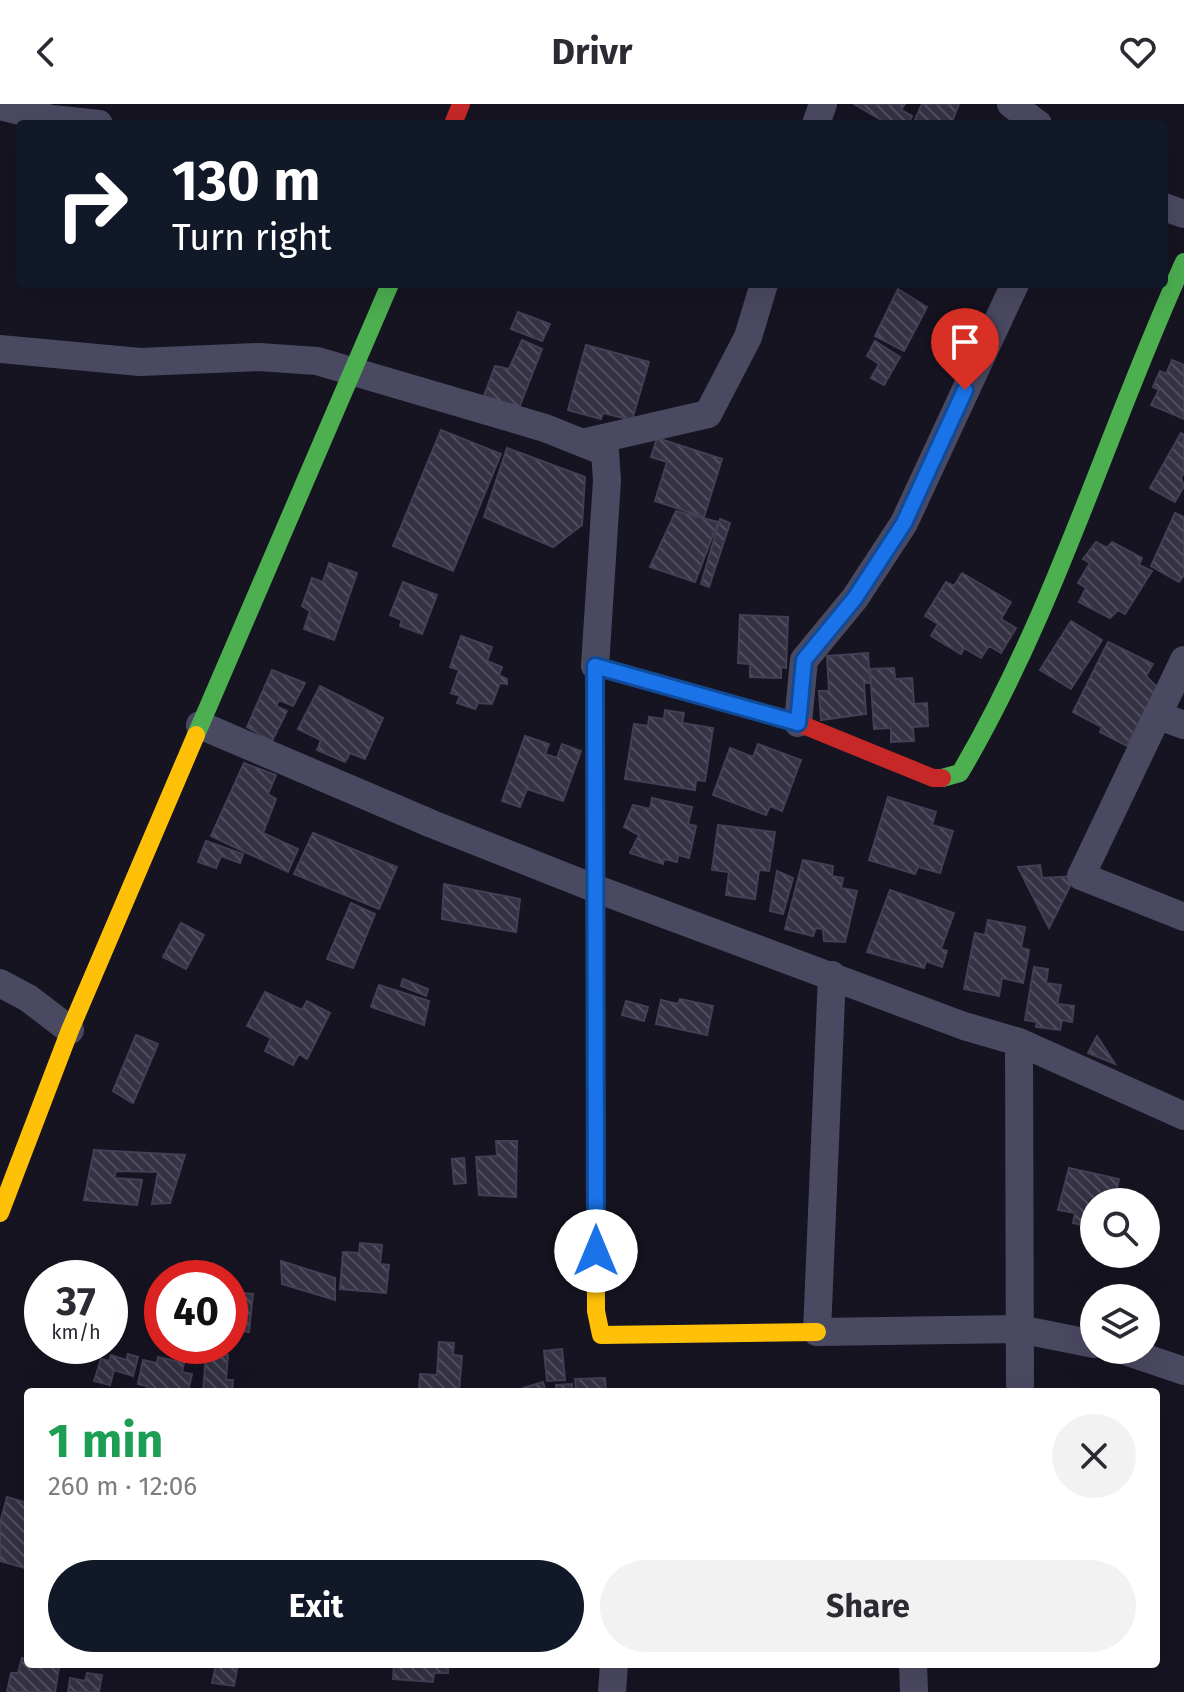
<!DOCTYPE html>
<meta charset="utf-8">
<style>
body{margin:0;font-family:"Fira Sans",sans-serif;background:#f2f2f3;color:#2b2b33;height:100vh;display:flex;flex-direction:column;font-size:30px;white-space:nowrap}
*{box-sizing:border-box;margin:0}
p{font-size:26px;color:#7c7c81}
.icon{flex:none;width:44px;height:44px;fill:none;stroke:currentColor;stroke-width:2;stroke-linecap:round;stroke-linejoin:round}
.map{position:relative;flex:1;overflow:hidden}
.side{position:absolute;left:24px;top:1284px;width:1136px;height:280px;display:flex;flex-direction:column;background:#fff;border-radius:8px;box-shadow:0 8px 32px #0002}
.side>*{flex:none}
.hud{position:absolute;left:16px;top:16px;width:1152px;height:168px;border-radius:8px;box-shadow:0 8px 32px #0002;background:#111827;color:#fff;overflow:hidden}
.buttons{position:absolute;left:1080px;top:1084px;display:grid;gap:16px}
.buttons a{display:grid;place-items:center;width:80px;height:80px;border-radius:50%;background:#fff;box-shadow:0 8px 32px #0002;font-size:40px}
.speed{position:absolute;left:24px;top:1156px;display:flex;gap:16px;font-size:40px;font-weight:700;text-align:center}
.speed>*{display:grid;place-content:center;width:104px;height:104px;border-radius:50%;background:#fff;box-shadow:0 8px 32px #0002;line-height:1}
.speed small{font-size:20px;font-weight:400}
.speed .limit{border:12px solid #d22;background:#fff;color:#111}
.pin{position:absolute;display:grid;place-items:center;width:68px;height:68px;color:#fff;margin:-82px -34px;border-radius:50% 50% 50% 0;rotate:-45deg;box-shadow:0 0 8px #0007}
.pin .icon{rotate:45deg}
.me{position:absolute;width:88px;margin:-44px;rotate:0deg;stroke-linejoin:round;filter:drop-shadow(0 0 6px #0008)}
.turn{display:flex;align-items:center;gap:28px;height:168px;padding:0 24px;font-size:36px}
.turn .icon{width:104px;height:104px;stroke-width:2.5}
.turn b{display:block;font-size:56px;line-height:68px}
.round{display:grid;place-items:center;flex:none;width:84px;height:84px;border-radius:42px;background:#f2f2f3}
.overview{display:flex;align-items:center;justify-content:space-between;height:136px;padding:0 24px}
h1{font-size:48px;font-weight:700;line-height:60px;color:#1e9e55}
.action{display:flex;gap:16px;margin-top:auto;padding:16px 24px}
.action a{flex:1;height:92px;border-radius:48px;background:#111827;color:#fff;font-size:32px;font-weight:700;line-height:92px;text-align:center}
.action a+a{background:#f2f2f3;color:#2b2b33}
header{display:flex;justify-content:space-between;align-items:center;height:104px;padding:0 24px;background:#fff;font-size:36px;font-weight:700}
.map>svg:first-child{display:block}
.building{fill:url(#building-back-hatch);stroke:#433f54;stroke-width:2}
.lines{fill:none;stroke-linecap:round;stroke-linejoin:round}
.street{stroke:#4a4962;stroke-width:28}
.fast{stroke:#4caf50;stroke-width:18}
.slow{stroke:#ffc107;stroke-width:18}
.jam{stroke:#c62828;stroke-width:18}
.route-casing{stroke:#114b97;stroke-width:20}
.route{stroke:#1a73e8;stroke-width:14}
</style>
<header><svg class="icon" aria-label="back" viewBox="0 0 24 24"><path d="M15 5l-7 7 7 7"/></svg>Drivr<svg class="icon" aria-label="heart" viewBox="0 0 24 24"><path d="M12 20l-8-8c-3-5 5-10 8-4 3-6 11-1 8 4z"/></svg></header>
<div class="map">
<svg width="1184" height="1588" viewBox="0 0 1184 1588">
<defs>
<pattern id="building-back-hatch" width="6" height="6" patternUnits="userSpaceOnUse" patternTransform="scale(2)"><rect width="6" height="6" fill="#343243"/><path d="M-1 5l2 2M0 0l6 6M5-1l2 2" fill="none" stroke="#514f5f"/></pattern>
</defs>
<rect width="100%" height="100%" fill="#161421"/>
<path class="building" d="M854,0H905L901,6L912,12L908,20H888Z
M922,0H959L951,20H913Z
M898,185L927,203L904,247L875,232Z
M518,208L550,220L542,237L511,225Z
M522,236L542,245L519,304L484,292L495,262L509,265Z
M875,237L900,253L884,281L871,274L879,260L867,252Z
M586,241L649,258L632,316L603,309L601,315L568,306Z
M1172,256L1184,261V315L1151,301L1159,286L1153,283L1160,267L1166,270Z
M441,326L501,350L453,467L393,442Z
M1181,329L1184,331V368L1181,374L1184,382L1175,398L1150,384Z
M657,334L722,355L704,413L655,397L667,358L651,353Z
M507,344L585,373L582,421L553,443L484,413Z
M676,407L718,418L695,478L650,463Z
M1175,409L1184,413V471L1179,478L1151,462Z
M720,415L730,419L709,483L701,480Z
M1096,438L1107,444L1112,438L1142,454L1139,461L1152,467L1125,510L1118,506L1110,514L1079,498L1086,484L1078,479L1090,459L1083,455Z
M329,459L357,469L334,536L304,525L310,507L302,502L312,474L323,478Z
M962,469L1011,498L1001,515L1016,524L1001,549L989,542L981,554L964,544L961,550L931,532L938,520L925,512L946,478L954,482Z
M403,478L437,491L422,530L400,522L402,516L390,511Z
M740,511L788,513L786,564L781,563V574L750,573V560L738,559Z
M1071,517L1102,536L1071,585L1040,566Z
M461,532L492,543L487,557L502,563L499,571L507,575V580L500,579L492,600L478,599L475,605L457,599L460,592L451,589L459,566L450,563Z
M1108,538L1153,560L1146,572L1157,583L1127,642L1100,628L1102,623L1073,608Z
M868,549L870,579H864L866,610L821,616L819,587H829L827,552Z
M894,564L895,575L912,574L914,600L927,599L928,622L913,623L914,637L891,638V624L874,625L870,565Z
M272,566L305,579L293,602L279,596L276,602L287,607L272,637L247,623Z
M320,582L383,614L365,655L350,649L345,658L317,646L321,636L298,625Z
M665,606L684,609L682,619L713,624L705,677L696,676L695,686L625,675L634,620L648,622L649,613L664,615Z
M525,632L549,640L545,650L557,654L562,640L581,647L563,697L527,685L520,703L502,697Z
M758,640L801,656L782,707L770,702L766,711L713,691L730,644L753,653Z
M244,659L276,671L268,690L276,695L263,729L298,745L288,768L211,732Z
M888,693L936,708L932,721L953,727L940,769L918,763L915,770L869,756Z
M652,694L692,703L688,720L696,722L689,754L678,751L677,758L664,755L663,760L630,749L639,731L624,723L633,701L650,705Z
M718,721L775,728L769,767L759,766L755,795L726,791L729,768L712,766Z
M313,729L397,763L379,805L294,770Z
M206,737L243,750L240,759L221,752L216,764L198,758Z
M803,756L833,762L832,772L843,774L841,784L857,787L845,838L824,837L823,825L816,824L813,832L785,825Z
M1040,761L1042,774L1075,772L1049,824L1018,763Z
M777,767L793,774L783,810L770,807Z
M444,780L520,795L516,828L442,815Z
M890,786L954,809L941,845L947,847L942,863L926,857L924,864L867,848Z
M351,799L375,810L353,864L327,855Z
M988,816L1025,823L1021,844L1029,846L1023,879L1002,874L999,892L964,885L975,829L985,831Z
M181,819L204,831L186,865L163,853Z
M1034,863L1048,865L1046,879L1061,881L1057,900L1074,902L1072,918L1062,916L1060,926L1036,923L1037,918L1025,916Z
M403,875L428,885L426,892L401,882Z
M379,881L429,897L424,921L371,903Z
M265,888L302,906L307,897L330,909L307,955L299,950L293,961L265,947L271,934L247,922Z
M680,895L713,902L707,931L656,920L661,896L678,900Z
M626,897L648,903L644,917L622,911Z
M136,931L158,940L133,999L113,987Z
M1097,932L1115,960L1088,949Z
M496,1037H517L516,1093L479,1091L476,1053L497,1052Z
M94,1046L185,1051L170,1099L152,1100L158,1068L116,1067L114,1074L142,1076L137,1101L84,1096Z
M464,1054L466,1079L454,1080L452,1055Z
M1069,1064L1119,1075L1114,1098H1094V1124L1073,1119L1075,1109L1058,1106Z
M360,1139L382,1141L380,1160L389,1161L386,1189L340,1185L343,1148L359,1149Z
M281,1157L335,1174V1196L282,1180Z
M205,1169L230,1172V1175L204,1174Z
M230,1188L253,1190L249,1228L238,1226V1231H230Z
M439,1238L454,1239L453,1251L462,1252L459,1288H419L420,1270L437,1271Z
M562,1245L565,1276L547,1277L544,1247Z
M206,1249L228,1251L226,1276H233L232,1288H203Z
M128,1250L138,1253L133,1272L114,1266L110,1281L94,1277L101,1255L109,1257L111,1251L126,1256Z
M158,1253L184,1259L182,1268L192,1270L188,1288H145L147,1282L138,1280L143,1256L157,1259Z
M605,1274L606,1288H576L575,1275Z
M543,1278L546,1288H524L523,1284Z
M572,1280V1288H556V1281Z
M7,1393L28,1399V1465L0,1457V1419Z
M22,1554L28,1556V1560L59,1564L55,1588H7L11,1569H18Z
M216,1560H238L234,1582L212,1579Z
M394,1560H448V1569H434L433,1578L393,1575Z
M87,1569L102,1571L99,1588H68L70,1574L85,1577Z"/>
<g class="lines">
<path class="street" d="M1011,0L1038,20
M0,2L52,15L99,20
M816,20L823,0
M1164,103L1184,110
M0,245L140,258L259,253L317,257L545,324L605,348L607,376L595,562
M582,339L708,310L748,233L764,180
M1184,556L1081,772L1184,813
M1157,611L1184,621
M798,619L804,556L855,494L904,419L1015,180
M200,621L432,720L594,784L964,922L1019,938L1184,1012
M832,871L817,1228L1019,1225L1094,1240
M0,879L28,894L70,926
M1019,938L1020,1288
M1122,1246L1184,1267
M913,1560L914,1588
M612,1588L614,1560"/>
<path class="fast" d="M196,631L390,180
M942,674L960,669C1055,508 1107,327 1184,158"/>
<path class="slow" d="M595,825L596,1207L601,1231L817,1228
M0,1109L70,926L196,631"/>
<path class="jam" d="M453,20L461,0
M595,825V562L798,619L933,674H942"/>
</g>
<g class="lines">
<g class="route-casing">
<path id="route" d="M596,1147L595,562L798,619L804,556L855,494L904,419L965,286"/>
</g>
<use href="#route" class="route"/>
</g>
</svg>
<div class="buttons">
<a><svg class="icon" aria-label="search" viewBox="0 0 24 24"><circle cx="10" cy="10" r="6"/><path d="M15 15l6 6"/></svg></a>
<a><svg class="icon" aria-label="layers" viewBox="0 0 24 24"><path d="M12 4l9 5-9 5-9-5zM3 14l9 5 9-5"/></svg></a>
</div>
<div class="speed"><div>37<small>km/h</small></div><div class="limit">40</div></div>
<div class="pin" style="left:965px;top:286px;background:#d93025"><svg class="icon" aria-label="arrive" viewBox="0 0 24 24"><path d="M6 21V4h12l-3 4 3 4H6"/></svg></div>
<svg class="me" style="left:596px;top:1147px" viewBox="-20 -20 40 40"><circle r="19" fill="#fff"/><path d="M0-13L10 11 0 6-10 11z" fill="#1a73e8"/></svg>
<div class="hud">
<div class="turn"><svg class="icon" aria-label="right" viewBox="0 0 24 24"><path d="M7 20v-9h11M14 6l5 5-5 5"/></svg><div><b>130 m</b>Turn right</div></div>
</div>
<section class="side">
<div class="overview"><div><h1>1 min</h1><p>260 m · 12:06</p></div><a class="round"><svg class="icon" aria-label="close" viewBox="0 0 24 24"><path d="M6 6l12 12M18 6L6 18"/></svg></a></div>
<div class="action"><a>Exit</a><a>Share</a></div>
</section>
</div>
